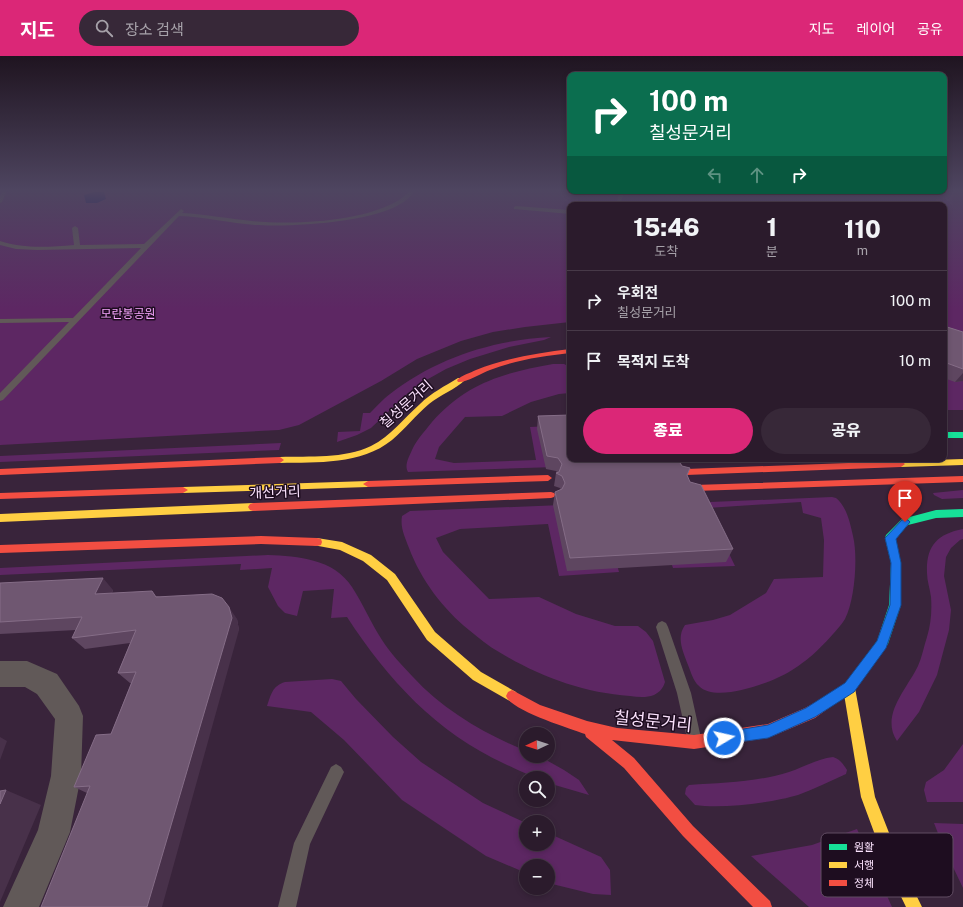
<!DOCTYPE html>
<html lang="ko">
<meta charset="utf-8">
<style>
body{margin:0;font-family:"Public Sans","Noto Sans KR",sans-serif;background:#372838;color:#f1f3f6;height:100vh;display:flex;flex-direction:column;font-size:15px;white-space:nowrap}
*{box-sizing:border-box;margin:0}
p{font-size:13px;color:#a6a1a9}
.icon{flex:none;width:22px;height:22px;fill:none;stroke:currentColor;stroke-width:2;stroke-linecap:round;stroke-linejoin:round}
.map{position:relative;flex:1;overflow:hidden}
.sheet{position:absolute;left:567px;top:146px;width:380px;height:260px;display:flex;flex-direction:column;background:#2b1b2c;border-radius:8px;box-shadow:0 2px 6px #0003,0 0 0 1px #473948}
.sheet>*{flex:none}
.hud{position:absolute;left:567px;top:16px;width:380px;height:122px;border-radius:8px;box-shadow:0 2px 6px #0003,0 0 0 1px #473948;background:#0b6e4f;color:#fff;overflow:hidden}
.needle{width:26px;rotate:266deg}
.buttons{position:absolute;left:519px;top:671px;display:grid;gap:8px}
.buttons a{display:grid;place-items:center;width:36px;height:36px;border-radius:50%;background:#2b1b2c;box-shadow:0 2px 6px #0003,0 0 0 1px #473948;font-size:20px}
.pin{position:absolute;display:grid;place-items:center;width:34px;height:34px;color:#fff;margin:-41px -17px;border-radius:50% 50% 50% 0;rotate:-45deg;box-shadow:0 0 4px #0007}
.pin .icon{rotate:45deg}
.me{position:absolute;width:44px;margin:-22px;rotate:81deg;stroke-linejoin:round;filter:drop-shadow(0 0 3px #0008)}
.turn{display:flex;align-items:center;gap:14px;height:84px;padding:0 16px;font-size:18px}
.turn .icon{width:52px;height:52px;stroke-width:2.5}
.turn b{display:block;font-size:28px;line-height:34px}
.lanes{display:flex;align-items:center;height:38px;padding:0 16px;background:#0003;justify-content:center;gap:20px;direction:ltr}
.lanes .off{opacity:.35}
.eta{display:flex;justify-content:space-evenly;align-items:center;height:68px;text-align:center}
.eta b{font-size:24px;font-weight:800;line-height:28px}
.primary-button{display:flex;gap:8px;margin-top:auto;padding:8px 16px}
.primary-button a{flex:1;height:46px;border-radius:24px;background:#db2777;color:#fff;font-size:16px;font-weight:800;line-height:46px;text-align:center}
.primary-button a+a{background:#372838;color:#f1f3f6}
ul{padding:0;list-style:none}
li{display:flex;align-items:center;gap:12px;height:60px;padding:0 16px;border-top:1px solid #473948}
li div{flex:1}
li b{display:block;font-size:15px}
li em{font-style:normal}
header{display:flex;align-items:center;gap:24px;box-sizing:border-box;height:56px;padding:0 20px;background:#db2777;color:#fff}
header strong{font-size:19px}
nav{display:flex;gap:22px;margin-inline-start:auto;font-size:14px}
.search{width:280px;height:36px;background:#372838;display:flex;align-items:center;gap:10px;box-sizing:border-box;padding:0 14px;border-radius:22px;color:#a6a1a9;font-size:15px}
.map>svg:first-child{display:block}
.green{fill:#5d2763}
.water{fill:#050960}
.lines{fill:none;stroke-linecap:round;stroke-linejoin:round}
.lane{fill:#615958;fill-rule:evenodd}
.street{fill:#615958;fill-rule:evenodd}
.fast{fill:#16e098;fill-rule:evenodd}
.slow{fill:#ffcf43;fill-rule:evenodd}
.jam{fill:#f24e42;fill-rule:evenodd}
.wall{fill:#5e4660}
.shaded-wall{fill:#48314a}
.building{fill:#6f5771;stroke:#856d87}
.route{fill:#1a73e8;stroke:#114b97}
.labels{text-anchor:middle;dominant-baseline:central;stroke-width:3;stroke-linejoin:round;paint-order:stroke}
.far-park-label{font-size:12px;fill:#f6a5fd;stroke:#1e0d20}
.street-label{font-size:14px;fill:#fce3fe;stroke:#1e0d20}
.near-street-label{font-size:17px;fill:#fce3fe;stroke:#1e0d20}
.key{fill:#1e0d20;stroke:#614d63;stroke-width:1}
.key-label{font-size:11px;fill:#fce3fe}
</style>
<header>
<strong>지도</strong>
<div class="search"><svg class="icon" aria-label="search" viewBox="0 0 24 24"><circle cx="10" cy="10" r="6"/><path d="M15 15l6 6"/></svg>장소 검색</div>
<nav><a>지도</a><a>레이어</a><a>공유</a></nav>
</header>
<div class="map">
<svg width="963" height="851" viewBox="0 0 963 851">
<rect width="100%" height="100%" fill="#39243b"/>
<path class="green" d="M0,134H570V135H944V134H963V354H944V149H570V266L525,271L493,276L461,285L417,303L381,325L299,369L279,374L0,389Z
M551,281L544,284L509,291L470,303L446,313L421,327L407,338L371,372L357,379L337,386L338,376L360,375L363,357H370C376,351 383,343 390,338C436,302 493,284 551,281Z
M553,308H564L570,311V337L559,338L531,346L502,360L465,361L439,391L435,403L454,407L536,404L530,371L570,369L556,411L408,416C404,409 409,401 412,394C417,383 425,375 432,366C467,327 503,317 553,308Z
M281,387L279,394L0,406V400Z
M963,434V442L942,443L934,439L933,437Z
M832,441L836,442C847,451 850,467 853,480C858,500 855,544 845,563C839,573 815,598 805,605C797,611 787,618 777,622C760,630 714,646 699,630C693,625 691,616 688,609C683,595 676,582 685,569L713,564L730,559L766,537L774,523L823,521L824,484L821,462L803,457L801,446L707,452L735,510L673,512L665,489L686,447Z
M562,449L612,491L619,516L559,520L548,468L460,473L436,482L443,496L489,543L539,541L576,558L615,570H638L646,576L653,585L665,626C663,632 660,636 654,639C646,642 638,641 630,640C583,637 538,620 499,596C488,590 479,582 469,574C443,553 421,524 409,492C405,481 400,472 402,460L410,455Z
M963,473V483L960,484L951,492L946,501L944,520L951,554L949,574L937,619L919,656L897,685C880,659 907,633 918,610C922,601 924,590 927,581C931,568 932,555 931,541C930,533 927,525 927,517C926,490 937,478 963,473Z
M268,499C298,500 334,503 352,531C363,548 371,567 382,584C390,597 402,609 413,621C443,654 485,678 526,695V700H539L564,714L579,724L589,739L548,727V722C530,722 521,715 505,708C436,676 388,624 347,561L331,562L334,533L303,535L297,560L285,557L278,550L268,531L272,512L240,514L241,508L0,519V512Z
M332,623L341,625L356,643L393,681L421,706L483,747L526,767V788H548V777L601,801L610,814L611,839L593,838L548,827V810H526V817L486,800L402,744L344,684L311,656L267,650C271,639 272,630 285,626Z
M963,688V746H927L924,734L926,726L944,714Z
M833,701C840,703 843,708 847,714L846,718C830,725 814,733 798,739C771,747 722,753 695,749L685,738L686,732L689,729C723,727 757,726 789,716C804,711 817,703 833,701Z
M934,767L963,768V832L943,790Z
M857,773L892,851H809L751,800L812,789Z"/>
<path class="water" d="M94,136H104L106,143L97,147H86L84,139Z"/>
<g class="lines">
<path class="lane" d="M3,134H7L2,146L0,147V140Z
M411,134H415C412,138 409,142 405,145C376,167 291,171 255,169C230,167 205,161 179,160L3,344L0,345V337L69,266L0,267V263L73,262L141,192L37,194L16,193L0,189V185C24,193 49,191 74,189L72,172L75,170L78,172L80,189L144,188L181,153L184,155L182,157C206,158 229,163 252,165C294,169 363,166 399,144C404,141 407,137 411,134Z
M619,138L623,139L620,149H616Z
M516,150L570,154V158L514,153V151Z
M662,565L666,567L668,571L691,637L701,682L699,687L694,689L689,687L687,682L677,637L656,571L658,567Z
M336,708L341,711L344,716L310,788L296,851H278L294,787L331,711Z"/>
<path class="street" d="M0,605H27L57,618L79,650L83,660L81,720L70,776L39,851H3L38,774L51,720L55,663L37,638L25,631H0Z"/>
<path class="fast" d="M944,376H963V382H944Z
M963,453V461L936,462L908,469L895,483L901,507V549L888,588L853,636L829,651L825,649L823,645L825,641L845,628L877,585L889,549L891,507L885,482L886,479L902,463L936,454Z"/>
<path class="slow" d="M458,322H464L465,324C456,333 440,339 429,348C416,359 405,373 392,384C361,409 317,406 280,407L276,404L280,401C310,400 344,403 371,390C391,380 404,362 420,348C431,337 445,330 458,322Z
M963,403V409L901,411L897,408L901,405Z
M368,425L373,428L368,431L183,437L178,434L183,431Z
M253,447L256,448L258,451L256,454L253,455L0,466V458Z
M317,482L342,486L371,499L395,518L435,576L481,616L516,636L518,640L516,644L512,646L508,644L473,624L427,584L387,524L363,505L340,494L313,489L312,486L313,483Z
M849,626L853,628L855,632L875,741L902,810L922,851H906L888,814L861,741L843,632L845,628Z"/>
<path class="jam" d="M570,293V297C543,300 516,304 490,314C482,317 466,327 458,326L457,324C462,319 470,317 476,314C506,302 538,297 570,293Z
M280,401L284,404L280,407L0,419V413Z
M901,405L905,408L901,411L686,419L682,416L686,413Z
M548,419L552,422L548,425L368,431L363,428L368,425Z
M963,420V426L694,435L689,432L694,429Z
M183,431L188,434L183,437L0,443V437Z
M551,436L554,437L556,439L554,441L551,442L253,455L250,454L248,451L250,448L253,447Z
M261,480L317,482L321,483L322,486L321,489L317,490L261,488L0,497V489Z
M512,634L540,649L587,665L617,672L694,679L768,668L805,652L829,639L833,641L835,645L833,649L815,662L768,682L694,693L612,684L634,702L693,770L770,845L772,851H753L683,780L624,712L586,681L585,678C569,672 512,655 506,640L508,636Z"/>
</g>
<path class="wall" d="M556,134H570V135Z
M571,135H718L704,136H680L679,141Z
M944,270L963,276V325L955,326L944,322Z
M538,360L570,403H682L681,407L682,410L690,412L687,419L690,426L733,493L726,506L567,515L553,449L555,436L561,434L560,432L554,430L556,417H558L556,415L546,413L537,373Z
M0,527L113,534L112,537L157,540L237,563L239,574L87,737L74,731L111,678L131,627H130L118,617L130,587L85,593L72,582L76,574L0,578Z"/>
<path class="shaded-wall" d="M705,135H718L704,136Z
M963,317V325L955,326Z
M679,403H682L680,409L677,410Z
M103,522L113,534L106,550L95,538Z
M229,551L237,563L239,574L162,851H147Z
M0,681L7,685L0,704Z
M6,734L41,749L0,846V748Z"/>
<path class="building" d="M944,270L963,276V313L944,306Z
M570,359V403H679L678,404L682,410L690,412L687,419L690,426L701,429L733,493L570,502L555,436L562,433L565,427L562,420L556,417L559,416L562,408L558,402L547,400L538,360Z
M103,522L95,538L152,535L156,541L212,538L222,542L229,551L232,562L147,851H41L90,730L74,731L96,679L111,678L136,616L118,617L136,574L72,582L82,561L0,566V527Z
M6,734L0,748V735Z"/>
<linearGradient id="sky" x2="0" y2="1"><stop stop-color="#1f1420"/><stop offset="0.53" stop-color="#4e4560"/><stop offset="1" stop-color="#4e4560" stop-opacity="0"/></linearGradient>
<rect width="963" height="253" fill="url(#sky)"/>
<path class="route" d="M905,463L908,464L910,466L896,483L901,507V549L886,592L854,636L815,661L768,682L724,688L719,686L717,682L719,677L768,669L806,652L845,627L877,585L890,549L891,507L885,482L902,464Z"/>
<g class="labels">
<g class="far-park-label">
<text x="128" y="258">모란봉공원</text>
</g>
<g class="street-label">
<text transform="translate(406 348) rotate(-41)">칠성문거리</text>
<text transform="translate(275 436) rotate(-2)">개선거리</text>
</g>
<g class="near-street-label">
<text transform="translate(653 665) rotate(6)">칠성문거리</text>
</g>
</g>
<rect x="821" y="777" width="132" height="64" rx="6" class="key"/>
<rect x="829" y="788" width="18" height="6" fill="#16e098"/>
<rect x="829" y="806" width="18" height="6" fill="#ffcf43"/>
<rect x="829" y="824" width="18" height="6" fill="#f24e42"/>
<g class="key-label">
<text x="854" y="795">원활</text>
<text x="854" y="813">서행</text>
<text x="854" y="831">정체</text>
</g>
</svg>
<div class="buttons">
<a><svg class="needle" viewBox="-14 -14 28 28"><path d="M0-13l5 13h-10z" fill="#e53935"/><path d="M0 13l5-13h-10z" fill="#a6a1a9"/></svg></a>
<a><svg class="icon" aria-label="search" viewBox="0 0 24 24"><circle cx="10" cy="10" r="6"/><path d="M15 15l6 6"/></svg></a>
<a>+</a>
<a>−</a>
</div>
<div class="pin" style="left:905px;top:466px;background:#d93025"><svg class="icon" aria-label="arrive" viewBox="0 0 24 24"><path d="M6 21V4h12l-3 4 3 4H6"/></svg></div>
<svg class="me" style="left:724px;top:682px" viewBox="-20 -20 40 40"><circle r="17" fill="#1a73e8" stroke="#fff" stroke-width="3"/><path d="M0-11L8 9 0 5-8 9z" fill="#fff"/></svg>
<div class="hud">
<div class="turn"><svg class="icon" aria-label="right" viewBox="0 0 24 24"><path d="M7 20v-9h11M14 6l5 5-5 5"/></svg><div><b>100 m</b>칠성문거리</div></div>
<div class="lanes"><svg class="icon off" aria-label="left" viewBox="0 0 24 24"><path d="M17 20v-9H6M10 6l-5 5 5 5"/></svg><svg class="icon off" aria-label="ahead" viewBox="0 0 24 24"><path d="M12 20V5M6 11l6-6 6 6"/></svg><svg class="icon" aria-label="right" viewBox="0 0 24 24"><path d="M7 20v-9h11M14 6l5 5-5 5"/></svg></div>
</div>
<section class="sheet">
<div class="eta">
<div><b>15:46</b><p>도착</p></div>
<div><b>1</b><p>분</p></div>
<div><b>110</b><p>m</p></div>
</div>
<ul>
<li><svg class="icon" aria-label="right" viewBox="0 0 24 24"><path d="M7 20v-9h11M14 6l5 5-5 5"/></svg><div><b>우회전</b><p>칠성문거리</p></div><em>100 m</em></li>
<li><svg class="icon" aria-label="arrive" viewBox="0 0 24 24"><path d="M6 21V4h12l-3 4 3 4H6"/></svg><div><b>목적지 도착</b></div><em>10 m</em></li>
</ul>
<div class="primary-button"><a>종료</a><a>공유</a></div>
</section>
</div>
